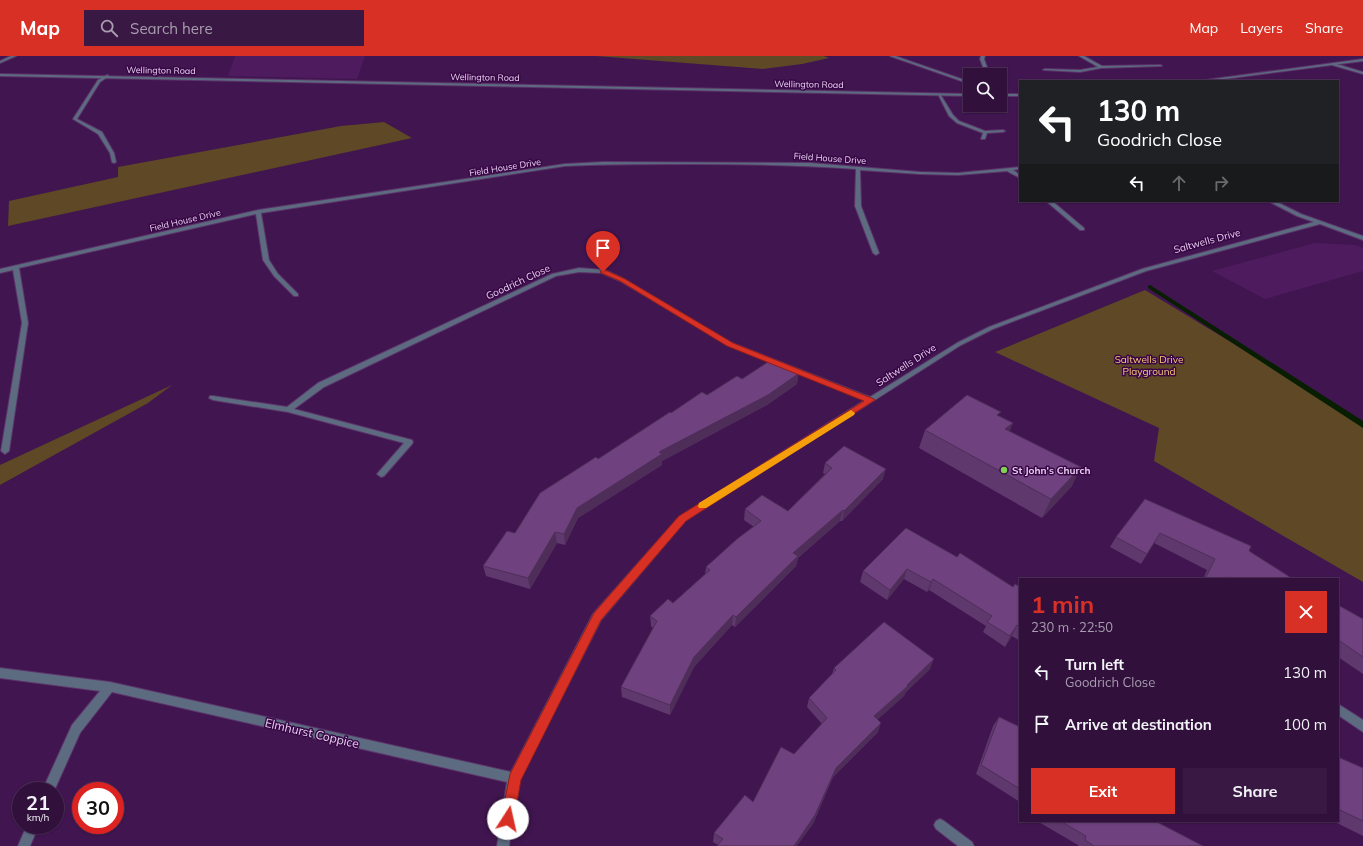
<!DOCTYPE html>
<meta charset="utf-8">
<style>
body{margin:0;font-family:Mulish,sans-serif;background:#391943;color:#f1f3f6;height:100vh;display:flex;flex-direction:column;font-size:15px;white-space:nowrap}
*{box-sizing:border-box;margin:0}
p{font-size:13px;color:#a89daf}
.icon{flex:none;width:22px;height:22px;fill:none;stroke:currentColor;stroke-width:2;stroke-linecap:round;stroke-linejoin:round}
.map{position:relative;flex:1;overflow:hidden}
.side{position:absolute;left:1019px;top:522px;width:320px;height:244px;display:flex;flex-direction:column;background:#31103c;border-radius:0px;box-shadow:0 1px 3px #0004,0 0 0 1px #4c3056}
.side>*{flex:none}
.hud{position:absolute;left:1019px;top:24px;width:320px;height:122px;border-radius:0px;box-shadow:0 1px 3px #0004,0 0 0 1px #4c3056;background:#202124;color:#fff;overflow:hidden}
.tools{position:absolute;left:963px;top:12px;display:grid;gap:8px}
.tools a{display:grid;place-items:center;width:44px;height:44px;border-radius:0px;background:#31103c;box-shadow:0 1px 3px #0004,0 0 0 1px #4c3056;font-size:20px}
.speed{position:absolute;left:12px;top:726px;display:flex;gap:8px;font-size:20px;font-weight:700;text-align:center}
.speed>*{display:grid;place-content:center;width:52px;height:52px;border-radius:50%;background:#31103c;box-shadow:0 1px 3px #0004,0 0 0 1px #4c3056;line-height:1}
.speed small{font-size:10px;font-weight:400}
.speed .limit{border:6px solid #d22;background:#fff;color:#111}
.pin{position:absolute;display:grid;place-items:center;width:34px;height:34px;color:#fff;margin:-41px -17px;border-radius:50% 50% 50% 0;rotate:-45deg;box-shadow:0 0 4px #0007}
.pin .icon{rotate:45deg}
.me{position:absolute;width:44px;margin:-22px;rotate:10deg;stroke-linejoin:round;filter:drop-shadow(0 0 3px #0008)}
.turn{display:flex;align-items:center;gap:14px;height:84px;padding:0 12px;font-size:18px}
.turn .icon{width:52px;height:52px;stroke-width:2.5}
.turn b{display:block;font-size:28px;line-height:34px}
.lanes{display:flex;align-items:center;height:38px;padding:0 12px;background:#0003;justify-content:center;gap:20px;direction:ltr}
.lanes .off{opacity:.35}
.round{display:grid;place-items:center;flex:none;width:42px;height:42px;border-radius:0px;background:#391943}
.head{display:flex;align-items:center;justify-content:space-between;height:68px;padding:0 12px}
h1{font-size:24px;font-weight:700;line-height:30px;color:#d93025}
.primary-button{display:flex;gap:8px;margin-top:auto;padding:8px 12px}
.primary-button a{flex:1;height:46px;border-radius:0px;background:#d93025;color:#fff;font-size:16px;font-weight:700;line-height:46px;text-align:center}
.primary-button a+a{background:#391943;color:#f1f3f6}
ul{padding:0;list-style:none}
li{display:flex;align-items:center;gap:12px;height:52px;padding:0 12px}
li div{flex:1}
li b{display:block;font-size:15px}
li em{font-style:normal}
header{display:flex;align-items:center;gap:24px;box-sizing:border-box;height:56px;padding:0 20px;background:#d93025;color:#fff}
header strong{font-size:19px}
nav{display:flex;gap:22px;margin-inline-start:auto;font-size:14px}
.search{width:280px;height:36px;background:#391943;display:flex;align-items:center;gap:10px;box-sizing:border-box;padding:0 14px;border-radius:0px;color:#a89daf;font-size:15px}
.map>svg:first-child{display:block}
.built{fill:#4e1c5e}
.green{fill:#5e4825}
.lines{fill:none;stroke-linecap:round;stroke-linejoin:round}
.stream{fill:#071f00;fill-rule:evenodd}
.minor-casing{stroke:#5c336a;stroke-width:2}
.tertiary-casing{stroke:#5c336a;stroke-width:2}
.minor{fill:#5c6b80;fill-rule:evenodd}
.tertiary{fill:#5c6b80;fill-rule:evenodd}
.wall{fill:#5f386d}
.shaded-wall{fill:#4e2e59}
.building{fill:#6f417f;stroke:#4e2e59}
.route{fill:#d93025;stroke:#8d1f18}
.slow{fill:#f59e0b}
.poi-dot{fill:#7ed153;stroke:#370845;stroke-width:1.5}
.labels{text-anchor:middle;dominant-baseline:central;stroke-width:3;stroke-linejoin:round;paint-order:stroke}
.far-street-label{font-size:9px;fill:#e8cff2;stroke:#370845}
.street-label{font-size:10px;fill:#e8cff2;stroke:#370845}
.park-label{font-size:10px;fill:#fdc879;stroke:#370845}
.poi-label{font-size:10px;font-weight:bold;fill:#e8cff2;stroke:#370845;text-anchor:start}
.near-street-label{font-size:12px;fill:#e8cff2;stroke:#370845}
</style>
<header>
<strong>Map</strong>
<div class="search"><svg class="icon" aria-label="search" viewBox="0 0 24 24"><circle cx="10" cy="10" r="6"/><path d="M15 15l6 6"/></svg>Search here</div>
<nav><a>Map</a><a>Layers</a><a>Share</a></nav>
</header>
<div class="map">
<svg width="1363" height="790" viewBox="0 0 1363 790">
<rect width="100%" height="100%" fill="#411550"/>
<path class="built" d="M235,0H365L357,23L228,20Z
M1315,187L1355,189L1363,192V215L1265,243L1212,215Z"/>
<path class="green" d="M596,0H824L829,2L802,8L763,13Z
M384,66L412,82L8,170L9,145L118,121V111L341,70Z
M1145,234L1363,366V526L1154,405L1159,372L995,296Z
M172,329L148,347L0,429V409Z"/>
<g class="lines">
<path class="stream" d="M1150,229L1363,365V372L1148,232V230Z"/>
<g class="minor-casing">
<path id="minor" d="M11,0H16L0,7V5Z
M890,0H895L970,26V28Z
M981,0H985L984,3L990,19H986L980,3Z
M1079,0H1084L1102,10L1160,9L1162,10L1101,12L1080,16L1043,14L1045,13L1080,14L1098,11Z
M1333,7L1363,16V18L1332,9Z
M107,19L109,20L100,26L77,63L102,76L114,97L116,106L114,107L112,106L110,97L98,78L73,63L98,24Z
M938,38H940L953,59L959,65L985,75L1003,74L1005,75L1003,76L987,77L985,83H981L983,77L957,67L949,60Z
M603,106L810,107L920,116L958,117L1020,111V113L1013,114L1020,119V122L1007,115L958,119L920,118L860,114L861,150L879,197L876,199L873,197L855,150L856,113C802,109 748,108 694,108C651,108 608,108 565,110L261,157L269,204L278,218L298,238V240H294L274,220L263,204L256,158L19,212L28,267L9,395L5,398L1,395L22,267L13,214L0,217V213L258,154L565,108Z
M1046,145H1052L1084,172V174H1080Z
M1268,145H1275L1301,158L1363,180V184L1320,168L1146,215L993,273L961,289L685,465L601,564L520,723L509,790H497L507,726L112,636L80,677L54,735H42L72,669L100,635L0,622V612L110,626L511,716L593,558L679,461L865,344L728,289L620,225L602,217L579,216L556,220L324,331L294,353L412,384L413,386L412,388L384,420L381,421L377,418L404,387L288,356L213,344L209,342L210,340H213L287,351L318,327L552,218L579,212L605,214L624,223L732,287L870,341L957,287L989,271L1142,213L1314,166L1297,160Z
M1338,648L1363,664V676L1338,659Z
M940,763L944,765L972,786L974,790H958L936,773L934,769L936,765Z
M27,769H39L30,790H18Z"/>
</g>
<g class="tertiary-casing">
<path id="tertiary" d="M1363,3V5L1209,25H1198Z
M0,18L970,38V40L0,20Z
M1000,38H1020V40H1000Z"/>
</g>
<use href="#minor" class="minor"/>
<use href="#tertiary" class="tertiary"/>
</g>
<path class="wall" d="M798,318L797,328L767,349L662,405V409L578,462L565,489L557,487L530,533L486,520L483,510L515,477L598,403L671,357L707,339Z
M999,360L1010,376L1072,430L1042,462L919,392L925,374Z
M825,407L883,423L842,465H840L798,502L796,510L735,571L732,569L694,611L670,659L622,641L621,631L653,572L651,570L650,560L673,547L705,518L706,511L754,471L744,464L745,453L788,455L825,418L823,417Z
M1145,443L1249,495L1293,523H1203L1207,514L1154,487L1141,508L1110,491L1116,481Z
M957,501L1013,531H1020V585L1012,580L1005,591L983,576L986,570L929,534L927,536L904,523L887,544L860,526L863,515Z
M1338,549L1363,563V618L1338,601Z
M834,612L930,613L905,637L904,640L877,664L878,676L833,721L813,768L718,789L713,786L714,777L753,746L794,698L822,668L807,651L809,642L832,618Z
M999,661L1020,671V746L976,718L993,670Z
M1338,701L1363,712V780L1333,765H1338Z
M1037,765H1155L1203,790H1078V789Z"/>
<path class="shaded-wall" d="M798,318L797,328L767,349L662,405V409L578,462L565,489L564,478L577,452L659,396Z
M1013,367L1006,385L1005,373Z
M1081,411L1072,430L1042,462L1051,443Z
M886,413L883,423L842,465L844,455Z
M843,454L840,465L798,502L796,510L735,571L736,561L793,497Z
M555,476L557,487L530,533L528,522Z
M907,513L904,523L887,544L890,534Z
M933,523L929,534L927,536L931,526Z
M733,559L732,569L694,611L670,659V649L694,601Z
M1017,569L1012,580L1005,591L1010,580Z
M934,603L930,613L905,637L904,640L870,670L874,660Z
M881,667L878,676L833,721L813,768L797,790H794L836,712Z"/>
<path class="building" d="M771,304L798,318L768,339L659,396L662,398L577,452L564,478L555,476L528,522L483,510L507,475L515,477L540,437L596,401L598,403L670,356L671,357L702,336L707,339L737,320L742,323Z
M967,339L1001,356L997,359L1013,367L1005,373L1081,411L1051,443L925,374Z
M844,390L886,413L844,455L843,454L793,497L798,500L736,561L733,559L694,601L670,649L621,631L657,565L650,560L668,543L673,547L710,514L706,511L737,483L761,465L745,453L762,439L788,455L832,412L825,407Z
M1145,443L1251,490L1249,495L1293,523H1229L1225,521L1224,523H1205L1215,503L1160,477L1147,498L1116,481Z
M906,472L957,501L960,497L1013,531L1015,528L1020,531V571L1017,569L1010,580L987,566L992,560L933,523L931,526L907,513L890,534L863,515Z
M1338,549L1363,563V601L1340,585L1338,588Z
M884,566L934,603L907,629L908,630L874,660L881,667L836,712L815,759L794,790H717L723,783L714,777L745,739L753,746L781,691L794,698L827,662L809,642L836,614L834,612Z
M999,661L1020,671V733L981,709Z
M1338,701L1363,712V765L1338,753Z
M1060,765H1155L1203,790H1094L1085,784L1086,780Z"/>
<path class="route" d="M603,213L625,223L733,287L874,343L875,344L686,465L601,564L521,724L514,763L512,768L508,770L503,768L501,763L510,718L594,557L679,460L864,345L727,290L620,225L601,217L600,216Z"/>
<path class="slow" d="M851,354L855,357L854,359L706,452H699L698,450L699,447Z"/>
<circle class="poi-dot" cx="1004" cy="414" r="4"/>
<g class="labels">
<g class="far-street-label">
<text transform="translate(161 14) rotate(1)">Wellington Road</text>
<text transform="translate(485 21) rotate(1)">Wellington Road</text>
<text transform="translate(809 28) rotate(1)">Wellington Road</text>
<text transform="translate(830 102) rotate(4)">Field House Drive</text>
<text transform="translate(505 111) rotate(-9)">Field House Drive</text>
<text transform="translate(185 164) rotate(-13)">Field House Drive</text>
</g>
<g class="street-label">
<text transform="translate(1207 185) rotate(-15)">Saltwells Drive</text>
<text transform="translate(518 226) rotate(-25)">Goodrich Close</text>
<text transform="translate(906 309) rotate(-33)">Saltwells Drive</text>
</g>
<g class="park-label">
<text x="1149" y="303">Saltwells Drive<tspan x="1149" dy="12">Playground</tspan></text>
</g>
<g class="poi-label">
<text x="1012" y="414">St John's Church</text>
</g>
<g class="near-street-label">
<text transform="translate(312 677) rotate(13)">Elmhurst Coppice</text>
</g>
</g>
</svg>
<div class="tools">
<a><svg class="icon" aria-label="search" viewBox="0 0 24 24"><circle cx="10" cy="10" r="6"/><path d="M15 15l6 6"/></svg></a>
</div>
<div class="speed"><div>21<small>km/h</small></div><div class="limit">30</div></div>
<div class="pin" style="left:603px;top:216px;background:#d93025"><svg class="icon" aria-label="arrive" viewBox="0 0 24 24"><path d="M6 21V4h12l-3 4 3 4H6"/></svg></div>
<svg class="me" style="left:508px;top:763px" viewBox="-20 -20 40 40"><circle r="19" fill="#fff"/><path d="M0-13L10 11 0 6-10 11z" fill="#d93025"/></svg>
<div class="hud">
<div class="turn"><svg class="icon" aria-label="left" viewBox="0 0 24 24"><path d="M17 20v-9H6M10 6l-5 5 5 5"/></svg><div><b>130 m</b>Goodrich Close</div></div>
<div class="lanes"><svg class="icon" aria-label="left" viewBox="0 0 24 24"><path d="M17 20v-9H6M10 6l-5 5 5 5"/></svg><svg class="icon off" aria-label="ahead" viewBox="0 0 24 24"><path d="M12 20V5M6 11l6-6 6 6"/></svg><svg class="icon off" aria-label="right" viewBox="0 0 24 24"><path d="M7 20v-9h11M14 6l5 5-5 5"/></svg></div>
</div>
<section class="side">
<div class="head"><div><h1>1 min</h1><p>230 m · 22:50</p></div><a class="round" style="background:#d93025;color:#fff"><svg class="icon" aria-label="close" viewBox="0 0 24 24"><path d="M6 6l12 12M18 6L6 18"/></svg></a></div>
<ul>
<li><svg class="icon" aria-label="left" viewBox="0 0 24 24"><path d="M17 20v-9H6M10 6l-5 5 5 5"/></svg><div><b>Turn left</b><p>Goodrich Close</p></div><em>130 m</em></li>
<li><svg class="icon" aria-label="arrive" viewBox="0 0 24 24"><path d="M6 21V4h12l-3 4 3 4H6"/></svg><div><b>Arrive at destination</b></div><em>100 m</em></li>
</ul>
<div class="primary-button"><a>Exit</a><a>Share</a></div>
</section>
</div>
